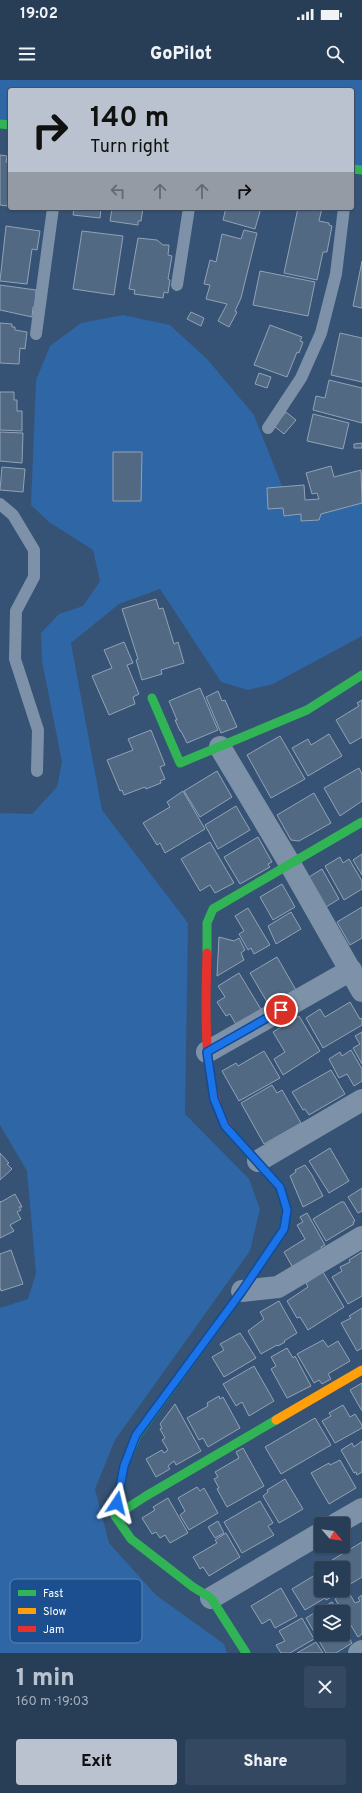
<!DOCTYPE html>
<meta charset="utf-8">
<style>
body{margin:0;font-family:Overpass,sans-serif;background:#344961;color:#f1f3f6;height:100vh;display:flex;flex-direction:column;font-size:15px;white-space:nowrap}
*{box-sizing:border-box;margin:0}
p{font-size:13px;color:#a5aeba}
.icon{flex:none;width:22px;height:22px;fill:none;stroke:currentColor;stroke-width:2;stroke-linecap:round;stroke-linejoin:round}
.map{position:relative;height:1573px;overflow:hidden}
.details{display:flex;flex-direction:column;background:#283e57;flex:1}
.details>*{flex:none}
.guide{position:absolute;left:8px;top:8px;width:346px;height:122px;border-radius:4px;box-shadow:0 1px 3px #0004,0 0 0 1px #44576d;background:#b9c2ce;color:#111;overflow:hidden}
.needle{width:26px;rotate:118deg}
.fabs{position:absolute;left:314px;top:1437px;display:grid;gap:8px}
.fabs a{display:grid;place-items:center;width:36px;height:36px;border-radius:4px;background:#283e57;box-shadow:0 1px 3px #0004,0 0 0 1px #44576d;font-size:20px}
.pin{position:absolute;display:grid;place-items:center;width:34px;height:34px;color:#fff;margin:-17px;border:2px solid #fff;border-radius:50%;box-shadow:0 1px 4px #0007}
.me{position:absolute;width:44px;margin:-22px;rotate:10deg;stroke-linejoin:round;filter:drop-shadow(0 0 3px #0008)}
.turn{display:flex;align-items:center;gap:14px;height:84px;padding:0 16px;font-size:18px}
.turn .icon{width:52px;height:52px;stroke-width:2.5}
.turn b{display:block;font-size:28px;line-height:34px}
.lanes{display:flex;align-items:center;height:38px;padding:0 16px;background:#0003;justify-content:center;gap:20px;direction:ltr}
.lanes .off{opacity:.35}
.round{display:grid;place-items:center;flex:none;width:42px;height:42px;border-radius:4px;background:#344961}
.head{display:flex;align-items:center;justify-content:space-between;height:68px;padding:0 16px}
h1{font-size:24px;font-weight:800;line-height:30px;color:#b9c2ce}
.action{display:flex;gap:8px;margin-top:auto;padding:8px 16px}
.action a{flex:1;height:46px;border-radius:4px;background:#b9c2ce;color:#111;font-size:16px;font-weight:800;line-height:46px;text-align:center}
.action a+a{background:#344961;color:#f1f3f6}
.status{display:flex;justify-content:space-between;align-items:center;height:28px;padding:0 20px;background:#283e57;direction:ltr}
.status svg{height:11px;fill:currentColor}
header{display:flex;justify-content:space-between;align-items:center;height:52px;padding:0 16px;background:#283e57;font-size:18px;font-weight:800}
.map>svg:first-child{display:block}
.green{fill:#2f66a5}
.building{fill:#526984;stroke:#92a2b6}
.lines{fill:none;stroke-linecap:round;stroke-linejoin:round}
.lane{stroke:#7d92a8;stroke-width:12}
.street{stroke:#7d92a8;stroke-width:22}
.fast{stroke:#30b455;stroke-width:9}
.slow{stroke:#ff9f0a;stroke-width:9}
.jam{stroke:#e5322d;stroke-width:9}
.route-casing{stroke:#114b97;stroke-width:10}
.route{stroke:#1a73e8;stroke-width:7}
.key{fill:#1b4f8f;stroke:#5f84b1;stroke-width:1}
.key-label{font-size:11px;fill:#fff}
</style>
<div class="status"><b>19:02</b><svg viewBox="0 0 49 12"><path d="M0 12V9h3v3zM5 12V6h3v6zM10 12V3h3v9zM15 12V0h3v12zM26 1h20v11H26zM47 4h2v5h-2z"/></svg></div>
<header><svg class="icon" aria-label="menu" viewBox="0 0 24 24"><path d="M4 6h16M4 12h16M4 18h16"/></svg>GoPilot<svg class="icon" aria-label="search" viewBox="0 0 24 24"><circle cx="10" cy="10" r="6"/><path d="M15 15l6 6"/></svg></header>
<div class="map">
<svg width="362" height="1573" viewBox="0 0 362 1573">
<rect width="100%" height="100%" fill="#365274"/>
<path class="green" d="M0,0H362V88L352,89V10H10V45L0,44Z
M123,235L170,245L208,280L254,335L289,424H349L362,391V556L273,604L248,610L221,602L160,509L119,524L71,563L102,730L188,843L185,1034L249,1099L260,1129L250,1171L115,1360L95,1409L109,1463L156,1515L224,1564L227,1573H0V1228L28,1219L36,1193L27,1091L0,1045V733L32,734L57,707L62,682L42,581L41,553L59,534L83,526L100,501L93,470L49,442L31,425L36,300L50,266L81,243Z"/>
<path class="building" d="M0,75L7,76L6,82L10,83V102L7,126L0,125Z
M74,128H101L100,138L73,135Z
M112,128H143L141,141H138V145L110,141Z
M226,128H261L255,149L223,140Z
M298,128H322L319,141L329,143V145L332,146L327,172H323L317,200L284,193Z
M6,146L40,151L37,170L32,169L27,204L0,201Z
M244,150L257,153L241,218L235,231L237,232L229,247L218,241L227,224L206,219L210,205L204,204L210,180L216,182L222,154L241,159Z
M82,151L123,156L114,215L73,209Z
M138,158L157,160L163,165H169L168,175L172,176L168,199L170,200L168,213L164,212L163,218L134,214L135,210L129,209Z
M362,181V228L353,226Z
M260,191L315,202L308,236L253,225Z
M0,205L36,210L35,227H33L32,237L0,230Z
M191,232L204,238L201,246L187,239Z
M0,243L12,244V247H15V250L27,252L25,269L20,268L19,284L0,283Z
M270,245L302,257L300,261L303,262L299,273L297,272L287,297L254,285Z
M340,253L362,258V302L331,295Z
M259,293L271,297L267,308L255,304Z
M329,300L362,308V343L313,330L316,316L325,318Z
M0,312H14V320H17V331H22V351L0,350Z
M286,332L296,340L284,354L274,346Z
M313,334L349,343L343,369L307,361Z
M0,352L23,353L22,383L0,381Z
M362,363V368H354V364Z
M113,372H142L141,421H113Z
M331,386L334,397L361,390L362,423L321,434L319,440L301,441V434L284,436L283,428L268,429L267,408L304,405L305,420L319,419L317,413L312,414L306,393Z
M2,387L25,389L23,412L0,410Z
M156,519L159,529L163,528L174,564L178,562L184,583L161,590L162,594L142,600L136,580L138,579L122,529Z
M124,562L133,583L127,585L139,614L133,617L135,624L109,635L92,596L112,588L104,570Z
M200,608L218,650L187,663L181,651H180L175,640H177L169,621Z
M218,611L222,621L225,620L237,647L221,653L206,617Z
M362,620V657L350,664L336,640L359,626L357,623Z
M151,650L165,685L160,687L165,699L160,701L161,703L146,709L145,707L124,715L122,710L120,711L107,680L133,670L128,659Z
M329,654L342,676L308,696L292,668L308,659L311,665Z
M280,656L305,699L271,718L247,675Z
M359,688L362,694V721L340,736L324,708Z
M217,691L232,717L200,737L184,711Z
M183,711L205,749L165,773L160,763L157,765L143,743L170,727L167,722Z
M314,713L331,743L299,761L291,760L277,735Z
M236,726L250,750L218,769L205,745Z
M258,757L272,782L268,784L270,787L240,804L224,777Z
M210,762L234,803L215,813L210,805L200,811L181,779Z
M362,774V795L353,780Z
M340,777L343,783L349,779L362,801V809L344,820L325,786Z
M322,789L339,819L326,827L309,797Z
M282,804L295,827L273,840L260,817Z
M362,827V858L350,865L337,842Z
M248,828L270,865L254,874L251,868L248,870L239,854L244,851L235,836Z
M291,832L301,849L276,864L268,846Z
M219,857L234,861L239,858L245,870L241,873L244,880L217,896Z
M277,877L296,910L276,922L273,918L267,922L250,893Z
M239,893L262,931L237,946L230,934L226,936L217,922L225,917L218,906Z
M350,922L360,939L362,938V945L323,968L306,938L320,929L325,937Z
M299,936L320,971L283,995L274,979L285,972L273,952Z
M362,952V984L353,968L360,964L355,956Z
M351,970L362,989V1001L354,1006L347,994L339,998L329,979L340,972L342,976Z
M264,971L280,998L239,1021L222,991L236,983L238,986Z
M331,990L345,1014L309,1035L305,1029L303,1030L292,1012Z
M272,1005L277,1013L282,1010L301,1043L264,1064L241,1023Z
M330,1068L349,1101L329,1113L309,1081Z
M0,1073L9,1083L7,1084L12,1089L0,1100Z
M305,1085L312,1095L323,1116L303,1127L290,1096L296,1092L295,1090Z
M362,1108V1131L358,1133L348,1117Z
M15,1114L22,1127H19L21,1130L17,1132L21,1139L10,1145L14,1151L0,1158V1121L1,1122Z
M341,1122H344L355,1141L353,1142L354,1144L326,1161L313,1139Z
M307,1133L325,1165L321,1167L323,1170L293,1188L284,1172L305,1159L297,1145L303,1142L300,1137Z
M11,1170L23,1204L1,1211L0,1207V1174Z
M362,1172V1216L348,1224L332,1197L342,1191L340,1187L350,1182L349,1180Z
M323,1192L344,1227L308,1250L300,1237L297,1238L287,1221L308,1207L306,1203Z
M279,1221L297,1253L284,1261L285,1262L278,1266L277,1265L261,1274L248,1251L264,1239L260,1232Z
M362,1228V1268L357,1271L341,1243L351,1238L349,1236Z
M240,1253L256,1278L224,1297L212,1277L224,1270L220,1264Z
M323,1260L328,1267L338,1261L350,1281L328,1294L331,1299L322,1304L319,1300L314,1303L297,1274Z
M287,1268L293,1278L295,1276L311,1306L287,1318L271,1289L276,1286L271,1277Z
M254,1286L274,1321L249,1336L242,1322L236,1326L223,1304Z
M362,1303V1331L350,1310Z
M219,1316L220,1319L223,1317L240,1348L208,1367L203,1358L199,1360L187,1338L208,1326L207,1323Z
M175,1324L201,1371L176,1385L174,1381L168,1386L170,1389L156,1397L146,1379L162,1370L164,1373L168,1370L162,1360L165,1358L160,1349L162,1348L160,1344Z
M343,1325L350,1337L355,1334L362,1345V1348L335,1363L322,1341L331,1336L329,1333Z
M315,1338L331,1365L281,1394L265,1367Z
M362,1361V1392L357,1395L356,1392L354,1393L341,1370L352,1363L354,1367Z
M243,1368L264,1406L227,1427L217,1409L219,1408L214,1399L218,1397L215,1392L239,1378L236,1372Z
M340,1380L356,1408L329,1424L311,1393L329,1383L330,1385Z
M285,1399L303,1429L279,1443L263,1416L268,1412L267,1410Z
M197,1407L200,1411L204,1408L218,1433L189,1450L180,1435L185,1431L178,1418Z
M168,1418L188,1453L170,1463L165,1455L160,1458L156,1452L152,1454L142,1438L155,1430L153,1427Z
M260,1421L273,1443L268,1446L274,1455L242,1473L224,1442Z
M218,1441L224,1453L215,1458L208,1447Z
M226,1453L240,1477L209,1496L203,1487L200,1489L193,1477L217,1463L215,1460Z
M362,1462V1497L347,1506L343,1499V1488H336L332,1480Z
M324,1483L327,1488H321V1510H340L341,1512L326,1520L325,1518L305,1530L292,1509L315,1495L313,1490Z
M281,1508L297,1536L275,1548L270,1539L262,1544L251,1526Z
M348,1511L355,1523L360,1521L358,1518L362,1515V1554L358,1557L335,1519Z
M332,1522L338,1532H321V1554H343V1540L350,1552L347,1554L352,1563L336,1573H326L306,1538Z
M302,1538L314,1559L290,1573H281L276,1565L285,1561L279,1551Z
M316,1562L323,1573H297Z"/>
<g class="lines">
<path class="lane" d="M177,205L189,128
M36,254L53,128
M268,348L301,298L321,253L336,194L344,128
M0,424L13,435L34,470V497L16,531L15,579L38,650L37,691"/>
<path class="street" d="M220,667L290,784L362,911
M207,972L351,890
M258,1081L362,1020
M242,1211L278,1207L362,1157
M336,1444L362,1429
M211,1518L321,1453
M359,1573L362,1571"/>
<path class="fast" d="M0,44L10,45
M352,89L362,90
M152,618L180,683L307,630L362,595
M207,873V843L213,829L362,742
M115,1436L124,1386L137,1355L242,1211L284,1149L287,1130L280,1107L233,1055
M246,1573L211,1518L193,1507L131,1459L115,1436L146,1416L276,1340"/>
<path class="slow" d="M276,1340L362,1290"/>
<path class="jam" d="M207,873C206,921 200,1018 233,1055"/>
</g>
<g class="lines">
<g class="route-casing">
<path id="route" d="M117,1423L124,1386L136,1355L242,1211L284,1149L287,1130L280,1107L225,1046L214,1019L207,972L281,930"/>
</g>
<use href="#route" class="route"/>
</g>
<rect x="10" y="1499" width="132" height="64" rx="6" class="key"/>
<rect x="18" y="1510" width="18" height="6" fill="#30b455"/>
<rect x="18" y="1528" width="18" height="6" fill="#ff9f0a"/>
<rect x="18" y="1546" width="18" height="6" fill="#e5322d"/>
<g class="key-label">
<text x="43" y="1517">Fast</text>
<text x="43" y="1535">Slow</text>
<text x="43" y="1553">Jam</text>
</g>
</svg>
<div class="fabs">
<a><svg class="needle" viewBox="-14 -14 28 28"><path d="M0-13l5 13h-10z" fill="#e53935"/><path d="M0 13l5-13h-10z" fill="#a5aeba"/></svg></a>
<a><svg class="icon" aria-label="sound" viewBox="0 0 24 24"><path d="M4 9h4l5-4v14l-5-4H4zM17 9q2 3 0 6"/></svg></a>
<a><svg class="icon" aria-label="layers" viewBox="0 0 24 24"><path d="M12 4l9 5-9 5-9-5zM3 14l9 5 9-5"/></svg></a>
</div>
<div class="pin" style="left:281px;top:930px;background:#d93025"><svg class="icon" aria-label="arrive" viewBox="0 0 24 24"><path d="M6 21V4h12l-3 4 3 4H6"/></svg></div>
<svg class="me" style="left:117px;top:1423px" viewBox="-20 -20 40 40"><path d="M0-17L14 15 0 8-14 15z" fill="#1a73e8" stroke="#fff" stroke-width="4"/></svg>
<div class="guide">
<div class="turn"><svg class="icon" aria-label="right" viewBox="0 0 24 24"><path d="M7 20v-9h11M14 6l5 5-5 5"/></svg><div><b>140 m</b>Turn right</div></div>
<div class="lanes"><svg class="icon off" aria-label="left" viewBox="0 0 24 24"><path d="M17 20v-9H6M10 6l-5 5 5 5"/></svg><svg class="icon off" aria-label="ahead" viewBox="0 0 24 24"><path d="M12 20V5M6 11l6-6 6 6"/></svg><svg class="icon off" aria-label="ahead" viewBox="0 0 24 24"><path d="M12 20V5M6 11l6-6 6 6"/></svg><svg class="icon" aria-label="right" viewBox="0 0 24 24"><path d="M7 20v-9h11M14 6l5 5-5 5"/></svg></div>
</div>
</div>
<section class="details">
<div class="head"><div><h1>1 min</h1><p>160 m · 19:03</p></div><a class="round"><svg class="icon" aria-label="close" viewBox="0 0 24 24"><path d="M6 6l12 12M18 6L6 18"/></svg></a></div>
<div class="action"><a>Exit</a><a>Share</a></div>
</section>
